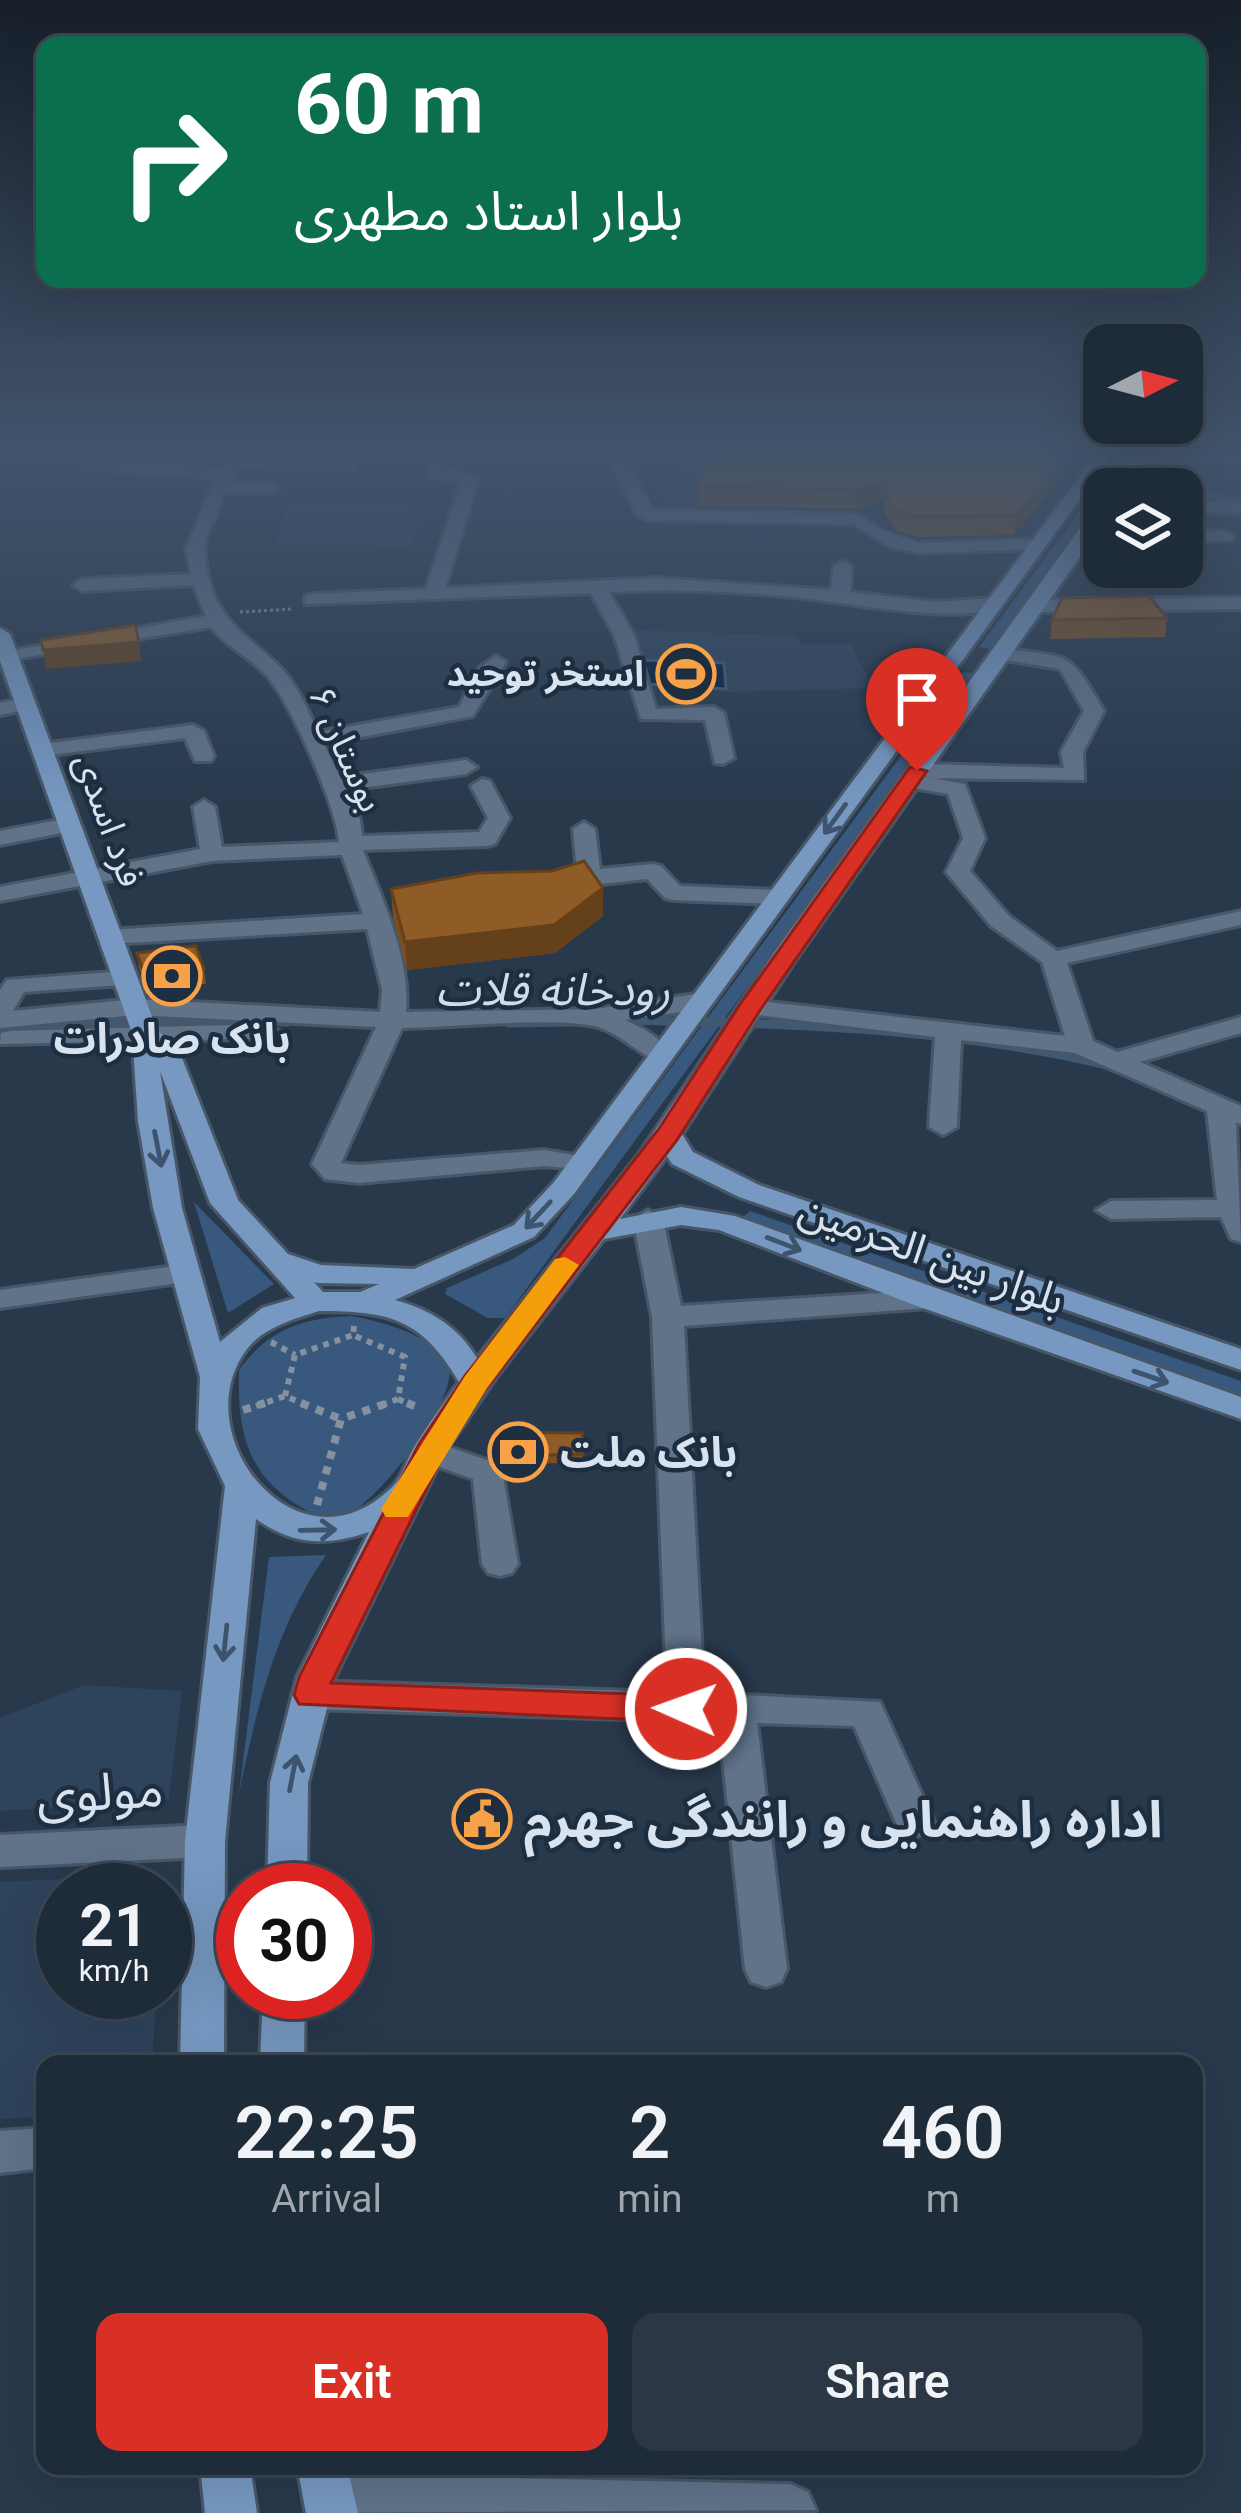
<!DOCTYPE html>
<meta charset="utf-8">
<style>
body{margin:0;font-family:Roboto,"Noto Sans Arabic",sans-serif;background:#2b3744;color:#f1f3f6;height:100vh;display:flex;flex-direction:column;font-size:45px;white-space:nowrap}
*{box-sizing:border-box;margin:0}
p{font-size:39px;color:#a1a7ae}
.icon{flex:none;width:66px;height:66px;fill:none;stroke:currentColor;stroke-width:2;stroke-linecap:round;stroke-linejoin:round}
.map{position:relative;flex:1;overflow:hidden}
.drawer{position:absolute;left:36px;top:2055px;width:1167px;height:420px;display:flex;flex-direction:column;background:#1e2b39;border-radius:24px;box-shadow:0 12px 48px #0002,0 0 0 3px #3c4753}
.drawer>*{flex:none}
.top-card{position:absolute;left:36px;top:36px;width:1170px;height:252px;border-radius:24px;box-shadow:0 12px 48px #0002,0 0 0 3px #3c4753;background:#0b6e4f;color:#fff;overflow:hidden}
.needle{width:78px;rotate:84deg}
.buttons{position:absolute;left:1083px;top:324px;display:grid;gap:24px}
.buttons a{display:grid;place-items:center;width:120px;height:120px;border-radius:24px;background:#1e2b39;box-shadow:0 12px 48px #0002,0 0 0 3px #3c4753;font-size:60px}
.speed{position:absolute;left:36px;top:1863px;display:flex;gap:24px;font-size:60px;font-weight:700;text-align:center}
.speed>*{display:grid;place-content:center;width:156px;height:156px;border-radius:50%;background:#1e2b39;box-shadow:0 12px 48px #0002,0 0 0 3px #3c4753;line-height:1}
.speed small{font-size:30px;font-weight:400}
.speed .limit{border:18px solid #d22;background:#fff;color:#111}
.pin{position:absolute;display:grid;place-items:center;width:102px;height:102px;color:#fff;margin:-123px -51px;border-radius:50% 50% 50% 0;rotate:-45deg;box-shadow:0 0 12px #0007}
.pin .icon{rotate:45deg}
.me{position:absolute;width:132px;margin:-66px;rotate:272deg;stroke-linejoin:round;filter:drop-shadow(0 0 9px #0008)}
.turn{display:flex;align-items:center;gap:42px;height:252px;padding:0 60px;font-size:54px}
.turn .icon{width:156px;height:156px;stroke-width:2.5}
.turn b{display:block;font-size:84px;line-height:102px}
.eta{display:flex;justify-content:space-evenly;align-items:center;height:204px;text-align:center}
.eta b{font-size:72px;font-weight:600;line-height:84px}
.button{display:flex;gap:24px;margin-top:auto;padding:24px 60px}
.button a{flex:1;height:138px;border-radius:24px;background:#d93025;color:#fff;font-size:48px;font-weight:600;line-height:138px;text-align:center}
.button a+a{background:#2b3744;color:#f1f3f6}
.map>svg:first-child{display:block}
.built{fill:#2e435c}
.green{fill:#38587e}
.water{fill:#001d3e;stroke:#415873;stroke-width:3}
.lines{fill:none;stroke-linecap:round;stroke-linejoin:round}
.stream-far1{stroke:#415873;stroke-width:6}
.stream{stroke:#415873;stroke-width:9}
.minor-casing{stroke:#485767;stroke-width:6}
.major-casing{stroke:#485767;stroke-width:6}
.path-far2{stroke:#8391a0;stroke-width:3;stroke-dasharray:3 3;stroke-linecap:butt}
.path-far1{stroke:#8391a0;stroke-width:6;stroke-dasharray:6 6;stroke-linecap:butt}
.path{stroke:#8391a0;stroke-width:8;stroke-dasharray:8 8;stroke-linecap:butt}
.minor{fill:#607389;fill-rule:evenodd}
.major{fill:#7698c1;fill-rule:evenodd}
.wall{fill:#7b4e21}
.shaded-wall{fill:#64401b}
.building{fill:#8f5b26;stroke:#64401b;stroke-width:3}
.oneway{stroke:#3d536e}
.route{fill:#d93025;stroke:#8d1f18;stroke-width:3}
.slow{fill:#f59e0b}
.labels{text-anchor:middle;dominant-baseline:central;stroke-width:9;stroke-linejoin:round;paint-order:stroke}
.far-poi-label{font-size:36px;font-weight:bold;fill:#d8e3ef;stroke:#1e2e41;text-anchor:end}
.far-street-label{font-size:36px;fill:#d8e3ef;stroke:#1e2e41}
.poi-label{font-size:42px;font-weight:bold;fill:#d8e3ef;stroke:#1e2e41}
.street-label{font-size:42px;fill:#d8e3ef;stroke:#1e2e41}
.water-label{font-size:45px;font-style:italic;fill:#cddcee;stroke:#1e2e41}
.near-street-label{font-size:51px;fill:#d8e3ef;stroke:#1e2e41}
.near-poi-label{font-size:51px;font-weight:bold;fill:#d8e3ef;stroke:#1e2e41;text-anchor:start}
</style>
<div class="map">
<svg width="1241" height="2513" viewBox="0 0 1241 2513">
<rect width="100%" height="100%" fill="#28394c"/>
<path class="built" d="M681,455H764L743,497L750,511L661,510L670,502L653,498L666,489Z
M287,502L409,503L425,521L410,546L276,545Z
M636,630L797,636L801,644H850L874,688L730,692L649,684Z
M84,1685L182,1691L169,1799L0,1811V1718Z
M105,1877L142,1890H63V1992H157L152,2064H45V2116L0,2119V1882Z"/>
<path class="green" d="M1122,455H1133L1104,489V495L992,649L979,647Z
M963,672L977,674L505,1318H488L445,1294L447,1288L513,1259L545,1238Z
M194,1202L274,1284L228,1313Z
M750,1211L1241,1381V1403L741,1219Z
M351,1316C380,1321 434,1335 448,1364C462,1395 380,1498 350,1513C336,1520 319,1517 306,1510C248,1478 237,1434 239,1370C268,1330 301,1318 351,1316Z
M326,1555C275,1629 257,1707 239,1793L269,1557Z"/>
<path class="water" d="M643,660L724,663L726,689L649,684Z"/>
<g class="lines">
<path class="stream-far1" d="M1156,481L1197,484L1204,495L1241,499"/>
<path class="stream" d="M617,1020C780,1023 948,1027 1107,1065
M509,1023L570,1022
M0,1029L88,1021L288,1022"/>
<g class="minor-casing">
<path id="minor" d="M0,455H28L0,460Z
M64,455L223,469L232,455L341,460L343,455H359L353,469L347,470L240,467L231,482H272L280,487L272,492H224C220,513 203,532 205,553C209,616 240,629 280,667C297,684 308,711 318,732L459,707L479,668L496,656L506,662L473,716L324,744L340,777L466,760L477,767L466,774L346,790L360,820L362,836L479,832L488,818L471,786L482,779L490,781L510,818L495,844L487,846L363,850C382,899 411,958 406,1012L595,1009L702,993L715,1001L702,1009L625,1020C646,1029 660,1038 674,1056L670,1062C648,1067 621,1029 589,1025C537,1018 456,1027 402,1028L341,1163L359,1165L544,1150L591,1158L595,1164L591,1170L544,1166L359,1183L325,1179L312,1164L376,1027L135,1015L0,1028V990L7,980L125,971L138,979L134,984L24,992L13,1011L135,999L380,1012L382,990L367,929L110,944L98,937L110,930L363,914L342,855L212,861L0,901V887L200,849L193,807L204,800L215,807L222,847L339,842C337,808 291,704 268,677C251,658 227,647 211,627L2,661V653L9,651L206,616L193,585L82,591L73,585L82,579L191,574L186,549L216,478L97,470Z
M428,455H444V469L479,478L445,588L656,578L831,590L834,566L843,561L852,566L850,592L935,602L994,598L1003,604C970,628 839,601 794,597C733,591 671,589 609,592L634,635L656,709L714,707L724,713L734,758L723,764L715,763L705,720L641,719L614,635L591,593L305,604V596L312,594L426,589L461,482L429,477Z
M608,455H624L652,510L858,514L882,531L919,543L1038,539L1047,544L1038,549L919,553L890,547L854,524L646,520L637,515Z
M1132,455H1241V462L1140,460Z
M1182,501L1241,503V513L1182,511Z
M1225,531L1234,536L1231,540L1182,542V532Z
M1104,533V543L1083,544L1074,539Z
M1241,597V609L1033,612L1024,606L1033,600Z
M1000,648C1072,659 1067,647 1104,711L1083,752L1084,780L929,778L918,771L929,764L1064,768L1061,752L1084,711L1060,669L993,658L990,654Z
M26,698L33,700V708L0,715V703Z
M193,725L204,731L214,756L211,761H195L185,738L42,756L31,750L42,744Z
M910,774L965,784L985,838L970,871L1009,916L1057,951L1241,911V925L1067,963L1093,1041L1117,1052L1241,1017V1033L1140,1062L1241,1106V1124L1236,1123L1241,1242L1231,1239L1221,1217L1111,1219L1096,1210L1111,1201L1217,1200L1207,1111L1075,1053L961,1040L957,1127L943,1135L929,1127L935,1037L741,1013L737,1008L750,1000L1065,1036L1042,962L991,926L946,872L963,838L948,794L902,786V776Z
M69,818L77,820V830L0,845V831Z
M584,822L595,829L600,869L653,864L661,866L680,886L778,890L790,897L778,904L673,900L665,898L647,879L547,890V880L577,871L573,829Z
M267,1024L280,1032L276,1038L0,1044L1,1033L10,1031Z
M648,1210L663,1219L681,1306L928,1290L943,1299L928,1308L684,1326L704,1693L880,1702L934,1821L928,1832L914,1837L900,1832L854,1726L757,1723L787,1969L781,1982L766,1987L751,1982L745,1969L719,1722L311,1709L298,1705L292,1695L298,1685L311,1681L667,1692L652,1317L633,1219Z
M182,1265L197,1274L193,1281L0,1308V1290Z
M429,1440L501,1465L518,1564L512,1573L500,1576L488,1573L482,1564L473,1479L417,1459L412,1451L417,1443Z
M205,1825L219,1830L225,1841L219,1852L205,1857L0,1867V1835Z
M45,2128V2168L0,2173V2131Z
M329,2474L790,2484L808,2492L816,2510L309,2513L303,2500L311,2482Z"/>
</g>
<g class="major-casing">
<path id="major" d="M1096,455H1112L574,1194L534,1237L395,1300C431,1310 457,1326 477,1358L639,1154L774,953L1098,503L1104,502V520L1087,547L796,959L682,1134L693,1152L759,1185L1241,1349V1370L739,1197L672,1164L667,1156L620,1219L681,1207L735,1216L1241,1397V1419L917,1306L719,1230L681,1225L604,1239L497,1376L446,1450L335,1677L308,1783L307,1890H267L270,1783L297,1677L369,1532C327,1546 294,1546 256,1519L225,1841L224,2064H180L185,1841L225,1486L198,1429L200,1377L153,1208L138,1121L132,1033L0,661V628L10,634L157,1030L180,1053L238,1200L288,1254L321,1265L414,1269L514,1225L554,1182ZM160,1071L210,1203L295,1298L262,1308L220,1342L182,1208ZM314,1282L318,1283L379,1284L360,1292H323ZM319,1311C390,1311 422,1319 459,1382C443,1404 426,1427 412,1451C405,1464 401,1480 389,1490C296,1577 183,1433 247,1349C264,1327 294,1319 319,1311Z
M1133,455H1149L1125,489H1109Z
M263,1992H305L304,2064H260Z
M200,2466H250L257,2513H205Z
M297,2466H347L358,2513H306Z"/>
</g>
<path class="path-far2" d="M240,612L292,609"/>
<path class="path-far1" d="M354,1326L353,1335L405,1357L398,1399L379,1406
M271,1342L295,1355
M285,1396L295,1355L353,1335
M398,1399L414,1406
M256,1406L285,1396L308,1406"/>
<path class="path" d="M301,1403L341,1419
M407,1403L422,1409
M243,1410L265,1403
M317,1505L341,1419L388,1403"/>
<use href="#minor" class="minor"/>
<use href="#major" class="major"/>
</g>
<path class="wall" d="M1064,472L1014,535L917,537L895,530L884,513L885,500L855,509L699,506V486Z
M1167,618L1165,637L1050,639L1052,620Z
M391,889L603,916L555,953L407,970L393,917Z
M137,953L204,969L206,984L146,988L139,968Z
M582,1433L583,1462L506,1465L489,1456V1448Z"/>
<path class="shaded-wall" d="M1064,455H1065L1064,472L1014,535L1016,515Z
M888,480L885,500L855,509L856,490Z
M139,642L141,661L46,669L43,650Z
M603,888V916L555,953L407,970L405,942Z"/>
<path class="building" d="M708,455H1064L1016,515L918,517L896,510L885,493L888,480L856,490L699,486Z
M1149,596L1167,618L1052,620L1062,598Z
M135,625L139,642L43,650L41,640Z
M584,861L603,888L554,925L405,942L391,889L477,873L552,871Z
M196,946L204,969L144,973L137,953Z
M495,1432L582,1433L583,1454L505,1456L489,1448Z"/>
<defs><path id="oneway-shaft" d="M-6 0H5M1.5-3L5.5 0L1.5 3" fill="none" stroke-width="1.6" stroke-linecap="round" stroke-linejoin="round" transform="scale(3)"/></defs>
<g class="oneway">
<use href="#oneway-shaft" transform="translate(835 819) rotate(126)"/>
<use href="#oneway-shaft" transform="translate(158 1149) rotate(79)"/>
<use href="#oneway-shaft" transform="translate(538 1215) rotate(133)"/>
<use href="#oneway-shaft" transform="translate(784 1244) rotate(21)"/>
<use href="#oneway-shaft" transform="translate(1151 1377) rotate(19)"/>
<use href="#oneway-shaft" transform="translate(318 1530) rotate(-1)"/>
<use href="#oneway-shaft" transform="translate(225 1643) rotate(96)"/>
<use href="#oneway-shaft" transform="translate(293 1773) rotate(-79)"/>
</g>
<linearGradient id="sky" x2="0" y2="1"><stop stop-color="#161f2a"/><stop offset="0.56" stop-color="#42546c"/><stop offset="1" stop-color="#42546c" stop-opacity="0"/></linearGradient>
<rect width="1241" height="807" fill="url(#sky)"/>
<path class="route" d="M910,767L927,771L761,1009L677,1140L486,1389L444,1453L331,1683L686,1696L698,1700L703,1709L698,1719L686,1722L299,1704L294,1695L299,1677L419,1444L465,1376L658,1130L741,1003Z"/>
<path class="slow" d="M565,1257L579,1265L487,1388L408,1517H386L381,1509L465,1376L555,1259Z"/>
<defs>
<g id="stadium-ring" transform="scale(3)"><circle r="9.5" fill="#1e2e41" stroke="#f7a149" stroke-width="1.5"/><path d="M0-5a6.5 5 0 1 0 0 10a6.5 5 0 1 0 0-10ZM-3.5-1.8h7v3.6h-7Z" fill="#f7a149"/></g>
<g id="bank-ring" transform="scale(3)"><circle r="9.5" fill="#1e2e41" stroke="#f7a149" stroke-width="1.5"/><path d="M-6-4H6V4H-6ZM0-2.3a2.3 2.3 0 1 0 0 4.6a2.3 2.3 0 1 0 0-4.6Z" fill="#f7a149"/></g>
<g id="civic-ring" transform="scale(3)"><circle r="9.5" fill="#1e2e41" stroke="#f7a149" stroke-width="1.5"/><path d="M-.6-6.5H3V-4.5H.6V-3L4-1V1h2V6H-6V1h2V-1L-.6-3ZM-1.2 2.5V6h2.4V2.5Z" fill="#f7a149"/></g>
</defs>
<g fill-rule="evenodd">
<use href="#stadium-ring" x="686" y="674"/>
<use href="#bank-ring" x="172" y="976"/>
<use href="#bank-ring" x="518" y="1452"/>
<use href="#civic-ring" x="482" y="1819"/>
</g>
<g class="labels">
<g class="far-poi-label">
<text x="644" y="674">استخر توحید</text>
</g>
<g class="far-street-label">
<text transform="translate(346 749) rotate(66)">بوستان ۶</text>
<text transform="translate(109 820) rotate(70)">فرد اسدی</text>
</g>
<g class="poi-label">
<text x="172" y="1038">بانک صادرات</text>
<text x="560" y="1452" text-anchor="start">بانک ملت</text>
</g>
<g class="street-label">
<text transform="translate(932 1254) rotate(20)">بلوار بین الحرمین</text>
</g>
<g class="water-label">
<text x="553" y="989">رودخانه قلات</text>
</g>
<g class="near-street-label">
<text transform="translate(100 1792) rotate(-3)">مولوی</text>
</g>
<g class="near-poi-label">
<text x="524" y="1819">اداره راهنمایی و رانندگی جهرم</text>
</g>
</g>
</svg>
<div class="buttons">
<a><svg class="needle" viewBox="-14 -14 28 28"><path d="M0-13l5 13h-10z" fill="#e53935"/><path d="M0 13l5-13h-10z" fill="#a1a7ae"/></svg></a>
<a><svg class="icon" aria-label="layers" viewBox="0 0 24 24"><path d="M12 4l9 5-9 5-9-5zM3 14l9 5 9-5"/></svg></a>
</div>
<div class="speed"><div>21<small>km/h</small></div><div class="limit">30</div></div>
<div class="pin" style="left:917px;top:771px;background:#d93025"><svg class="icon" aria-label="arrive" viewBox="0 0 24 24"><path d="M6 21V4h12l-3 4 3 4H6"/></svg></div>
<svg class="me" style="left:686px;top:1709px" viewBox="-20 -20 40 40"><circle r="17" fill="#d93025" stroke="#fff" stroke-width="3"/><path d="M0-11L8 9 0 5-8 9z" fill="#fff"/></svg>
<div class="top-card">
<div class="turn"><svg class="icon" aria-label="right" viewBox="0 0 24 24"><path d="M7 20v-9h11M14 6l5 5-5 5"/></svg><div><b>60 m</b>بلوار استاد مطهری</div></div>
</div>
<section class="drawer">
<div class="eta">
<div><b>22:25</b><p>Arrival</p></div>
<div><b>2</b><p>min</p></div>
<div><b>460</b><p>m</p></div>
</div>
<div class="button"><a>Exit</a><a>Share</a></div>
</section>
</div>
